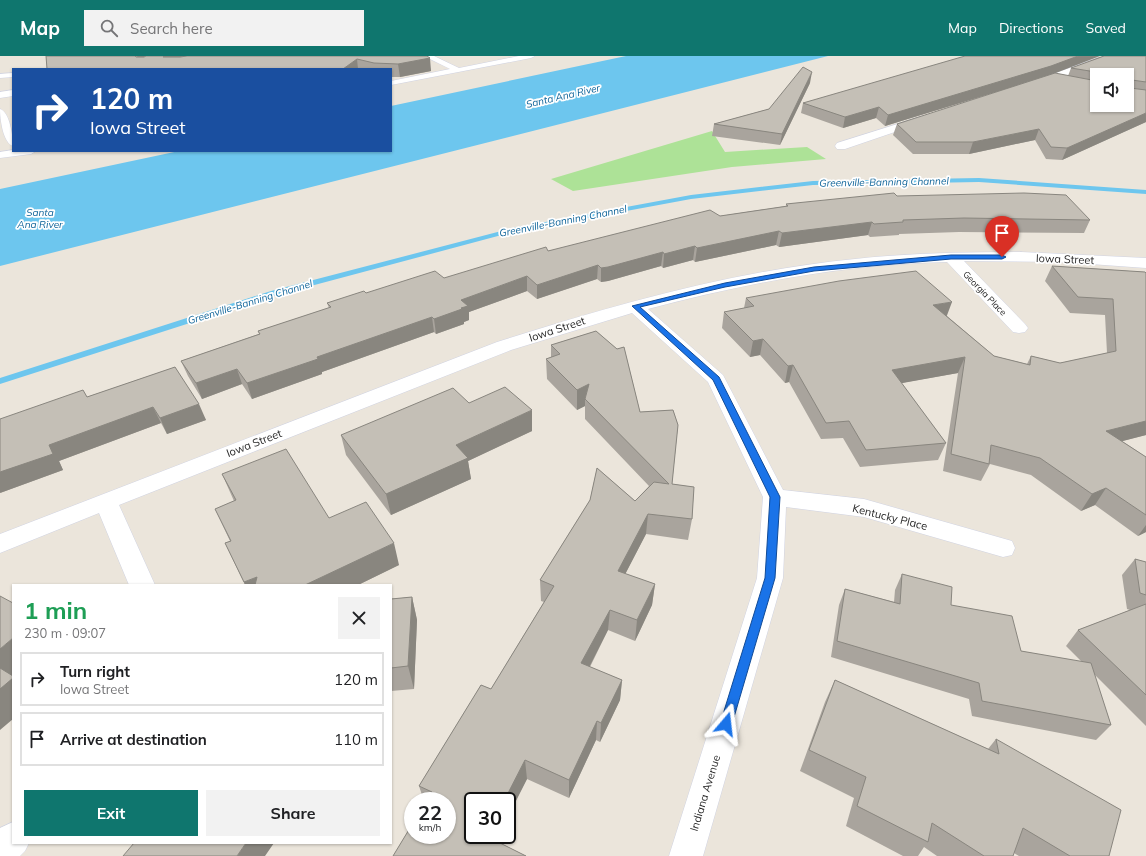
<!DOCTYPE html>
<meta charset="utf-8">
<style>
body{margin:0;font-family:Mulish,sans-serif;background:#f2f2f2;color:#202124;height:100vh;display:flex;flex-direction:column;font-size:15px;white-space:nowrap}
*{box-sizing:border-box;margin:0}
p{font-size:13px;color:#757577}
.icon{flex:none;width:22px;height:22px;fill:none;stroke:currentColor;stroke-width:2;stroke-linecap:round;stroke-linejoin:round}
.map{position:relative;flex:1;overflow:hidden}
.sheet{position:absolute;left:12px;top:528px;width:380px;height:260px;display:flex;flex-direction:column;background:#fff;border-radius:0px;box-shadow:0 1px 3px #0004}
.sheet>*{flex:none}
.hud{position:absolute;left:12px;top:12px;width:380px;height:84px;border-radius:0px;box-shadow:0 1px 3px #0004;background:#1a4fa0;color:#fff;overflow:hidden}
.tools{position:absolute;left:1090px;top:12px;display:grid;gap:8px}
.tools a{display:grid;place-items:center;width:44px;height:44px;border-radius:0px;background:#fff;box-shadow:0 1px 3px #0004;font-size:20px}
.speed{position:absolute;left:404px;top:736px;display:flex;gap:8px;font-size:20px;font-weight:700;text-align:center}
.speed>*{display:grid;place-content:center;width:52px;height:52px;border-radius:50%;background:#fff;box-shadow:0 1px 3px #0004;line-height:1}
.speed small{font-size:10px;font-weight:400}
.speed .limit{border:2px solid #111;border-radius:6px;background:#fff;color:#111}
.pin{position:absolute;display:grid;place-items:center;width:34px;height:34px;color:#fff;margin:-41px -17px;border-radius:50% 50% 50% 0;rotate:-45deg;box-shadow:0 0 4px #0007}
.pin .icon{rotate:45deg}
.me{position:absolute;width:44px;margin:-22px;rotate:17deg;stroke-linejoin:round;filter:drop-shadow(0 0 3px #0008)}
.turn{display:flex;align-items:center;gap:14px;height:84px;padding:0 12px;font-size:18px}
.turn .icon{width:52px;height:52px;stroke-width:2.5}
.turn b{display:block;font-size:28px;line-height:34px}
.round{display:grid;place-items:center;flex:none;width:42px;height:42px;border-radius:0px;background:#f2f2f2}
.summary{display:flex;align-items:center;justify-content:space-between;height:68px;padding:0 12px}
h1{font-size:24px;font-weight:700;line-height:30px;color:#1e9e55}
.button{display:flex;gap:8px;margin-top:auto;padding:8px 12px}
.button a{flex:1;height:46px;border-radius:0px;background:#0f766e;color:#fff;font-size:16px;font-weight:700;line-height:46px;text-align:center}
.button a+a{background:#f2f2f2;color:#202124}
ul{padding:0;list-style:none}
li{display:flex;align-items:center;gap:12px;height:54px;margin:0 8px 6px;padding:0 4px;border:2px solid #e0e0e0;border-radius:0px}
li div{flex:1}
li b{display:block;font-size:15px}
li em{font-style:normal}
header{display:flex;align-items:center;gap:24px;box-sizing:border-box;height:56px;padding:0 20px;background:#0f766e;color:#fff}
header strong{font-size:19px}
nav{display:flex;gap:22px;margin-inline-start:auto;font-size:14px}
.search{width:280px;height:36px;background:#f2f2f2;display:flex;align-items:center;gap:10px;box-sizing:border-box;padding:0 14px;border-radius:0px;color:#757577;font-size:15px}
.map>svg:first-child{display:block}
.green{fill:#ade297}
.water{fill:#6dc6ee}
.lines{fill:none;stroke-linecap:round;stroke-linejoin:round}
.stream{fill:#6dc6ee;fill-rule:evenodd}
.lane-casing{stroke:#d0d3e2;stroke-width:1}
.street-casing{stroke:#d0d3e2;stroke-width:1}
.lane{fill:#fff;fill-rule:evenodd}
.street{fill:#fff;fill-rule:evenodd}
.wall{fill:#a9a49d;fill-rule:evenodd}
.shaded-wall{fill:#89867f}
.building{fill:#c4bfb6;stroke:#89867f}
.route{fill:#1a73e8;stroke:#114b97}
.labels{text-anchor:middle;dominant-baseline:central;stroke-width:3.5;stroke-linejoin:round;paint-order:stroke}
.far-street-label{font-size:9px;fill:#292929;stroke:#fff}
.far-water-label{font-size:10px;font-style:italic;fill:#0d6399;stroke:#fff}
.street-label{font-size:11px;fill:#292929;stroke:#fff}
</style>
<header>
<strong>Map</strong>
<div class="search"><svg class="icon" aria-label="search" viewBox="0 0 24 24"><circle cx="10" cy="10" r="6"/><path d="M15 15l6 6"/></svg>Search here</div>
<nav><a>Map</a><a>Directions</a><a>Saved</a></nav>
</header>
<div class="map">
<svg width="1146" height="800" viewBox="0 0 1146 800">
<rect width="100%" height="100%" fill="#ebe5db"/>
<path class="green" d="M712,75L725,96L807,91L826,103L732,111L573,135L551,123Z"/>
<path class="water" d="M626,0H828L0,210V133L179,95H391V50Z"/>
<g class="lines">
<path class="stream" d="M979,122L1146,134V138L979,126L813,129L691,143L513,176L277,239L0,328V322L271,235L513,172L691,139L813,125Z"/>
<g class="lane-casing">
<path id="lane" d="M424,0H434L459,12L519,0H535L531,2L391,29V25L450,13Z
M13,17V21L0,22V18Z
M13,34V40L0,42V36Z
M0,53C10,56 13,81 13,90C3,87 0,63 0,53Z
M13,94V95H36L31,98L0,102V96Z"/>
</g>
<g class="street-casing">
<path id="street" d="M1098,2L1103,5L1101,7L1038,30L1034,31L1029,28L1030,26Z
M923,60L927,61L929,63L927,65L845,93H837L835,90L837,87Z
M1021,196L1146,202V212L1063,206L964,205L1025,268L1028,272L1025,276L1019,277L1013,276L947,206C846,208 746,227 648,253L723,319L783,434L864,443L1012,485L1015,492L1012,499L1003,501L864,461L786,451L783,522L703,800H669L757,522L763,441L708,326L632,257L511,294L119,449L155,529H129L99,457L0,497V478L497,286C614,249 733,215 855,203C910,197 966,196 1021,196Z
M13,766V787H29L25,795L20,800H0V772Z"/>
</g>
<use href="#lane" class="lane"/>
<use href="#street" class="street"/>
</g>
<path class="wall" d="M46,0H427L431,15L400,21H391V13H47Z
M1103,0H1146V66L1062,104L1046,103L1035,84L969,98H913L893,79L897,68L1068,20L1071,12ZM1097,19H1127L1097,49Z
M1048,20L885,70L876,62L843,72L801,57L803,47Z
M810,27L780,89L712,80L714,68L769,53Z
M897,140L1090,164L1084,177L959,176L899,178V179L870,181L868,179L779,191L776,189L695,206L693,204L663,212L661,210L608,225L601,226L597,223L537,243L527,235L469,256V264L464,266V268L436,278L434,276L322,316V318L252,343L242,328L202,343L188,320L181,305L259,278L258,275L329,252L327,247L366,237L444,222L548,195L720,160L786,150V148Z
M1052,210L1145,216L1146,379L1122,385L1146,401V476L1138,480L1095,449L1081,455L1031,419L990,408L981,425L943,415L958,317L901,327L946,387L938,404L860,411L843,382L821,383L789,326L785,327L760,299L750,301L722,272L724,256L744,252L746,242L947,260L994,300L1027,308L1031,300L1060,307L1107,297L1105,259L1070,257L1045,225Z
M596,275L617,293L624,291L640,356L673,354L678,369L672,428L694,431L692,463L688,484L646,478L625,518L655,528L652,549L635,585L608,574L590,611L622,624L620,644L600,686L596,684L569,742L527,723L507,763V745H473V779H499L496,785L526,800H393L413,767V779H447V745H424L419,730L481,629L491,633L544,546L541,545L540,524L590,444L597,412L635,445L649,430L585,363V350L577,354L547,323L546,303L551,301V289Z
M175,311L206,364L167,378L161,367L59,405L63,414L0,437L83,334L87,341Z
M469,347L532,375L468,405L471,423L391,459L346,399L341,379Z
M222,418L329,462L399,509L358,529H245L225,487L230,485L215,453L234,445Z
M1135,503L1146,506V670L1094,618L1111,669L1096,684L972,660L969,643L831,601L839,549L845,533L894,546L895,534L902,518L1021,595L1082,606L1066,590L1078,574L1130,554L1127,553L1122,519Z
M412,541L417,564L414,633L391,635V543Z
M835,624L988,693L996,683L1109,800H1019L1014,797L1013,800H937L924,791L918,800H903L846,770L854,742L800,715L825,646Z"/>
<path class="shaded-wall" d="M137,0H144L145,1L139,4Z
M164,0H220L168,13L163,1Z
M1078,0H1100L1048,20L885,70L888,59Z
M430,2L431,15L400,21L398,8Z
M357,3L358,13H343Z
M812,16L810,27L780,89L782,78Z
M879,51L876,62L843,72L845,61Z
M1146,57V66L1062,104L1067,92Z
M1039,73L1035,84L969,98L973,86Z
M872,166L868,179L779,191L782,177Z
M779,175L776,189L695,206L697,192Z
M695,190L693,204L663,212L664,198Z
M663,196L661,210L608,225L601,226V212Z
M598,209L597,223L537,243V229Z
M527,220V235L469,256V264L464,266V268L436,278L434,263L461,244Z
M952,246L946,262L933,249Z
M432,261L434,276L322,316V318L252,343L247,327L317,301Z
M763,283L760,299L750,301L753,285Z
M965,301L958,317L886,330L892,314Z
M793,309L789,326L785,327L788,310Z
M237,313L242,328L202,343L196,327Z
M589,328L585,343V350L577,354V334Z
M199,348L206,364L167,378L160,362Z
M153,351L161,367L59,405L63,414L0,437V416L49,389Z
M532,354V375L468,405L471,423L391,459L386,438L456,389Z
M1146,365V379L1096,392L1106,375Z
M1106,432L1095,449L1081,455L1092,438Z
M648,458L646,478L616,536L618,515Z
M1146,469V476L1138,480Z
M394,487L399,509L358,529H305Z
M257,521L261,529H245L244,526Z
M655,528L652,549L635,585L637,564Z
M412,541L417,564L414,633L408,610Z
M610,554L608,574L581,627V607Z
M13,582V663L0,674V593Z
M622,624L620,644L600,686L601,667Z
M597,665L596,684L569,742V724Z
M525,704L527,723L507,762V745H504Z
M487,779H499L489,797L486,780Z
M246,787H274L265,800H237Z"/>
<path class="building" d="M46,0H135L136,1H144L146,0H164L163,1H180L187,0H427L430,2L398,8L374,7L357,3L343,13H47Z
M965,0H1078L1051,10L888,59L879,51L845,61L803,47Z
M1104,0H1146V26L1132,24L1130,32L1146,34V57L1067,92L1051,91L1039,73L973,86H916L897,68L1055,17L1097,25V49H1127V19H1102V17L1071,12Z
M803,11L812,16L782,78L714,68L769,53Z
M894,137L897,140L1024,137L1066,139L1090,164L964,162L903,164V166L874,168L872,166L782,177L779,175L697,192L695,190L664,198L663,196L608,211L601,212L598,209L537,229L527,220L461,244L468,250L461,252L462,253L434,263L432,261L317,301L318,303L247,327L237,313L196,327L181,305L260,278L258,275L331,251L327,247L364,235L366,237L435,215L444,222L546,191L548,195L710,154L720,160L788,150L786,148Z
M1052,210L1145,216L1146,217V365L1106,375L1146,401V459L1106,432L1092,438L1040,402L991,389L989,408L951,398L965,301L892,314L946,387L866,394L849,365L826,367L793,309L788,310L763,283L753,285L724,256L754,250L746,242L839,225L916,215L952,246L933,249L994,300L1030,309L1031,300L1060,307L1116,295L1113,243L1078,241Z
M596,275L617,293L624,291L640,356L673,354L678,369L672,428L694,431L692,463L648,458L618,515L655,528L637,564L610,554L581,607L622,624L601,667L597,665L569,724L525,704L504,745H473V779H487L486,780L526,800H393L413,767V779H447V745H426L432,736L419,730L481,629L491,633L554,530L540,524L590,444L597,412L635,445L654,426L669,428L585,343L589,328L577,334L546,303L560,298L551,289Z
M175,311L199,348L160,362L153,351L49,389L53,398L0,416V363L83,334L87,341Z
M505,331L532,354L456,389L468,402L386,438L341,379L453,332L469,347Z
M286,393L329,462L366,446L394,487L305,529H255L257,521L244,526L225,487L231,485L215,453L236,444L222,418Z
M1135,503L1146,506V539L1140,537Z
M902,518L952,531L951,549L1012,560L1021,595L1091,607L1111,669L982,645L979,627L837,585L845,533L900,548Z
M0,540L13,547V582L0,593Z
M412,541L408,610L391,612V543Z
M1146,548V639L1078,574Z
M0,612L13,620V622L0,633Z
M835,624L999,698L996,683L1121,754L1109,800H1070L1023,772L1013,800H984L932,767L928,786L857,750L866,721L809,694Z
M134,787H246L237,800H123Z"/>
<path class="route" d="M951,199H1002L1006,201L1002,203H951L814,215L725,231L640,251L719,321L780,441L775,522L732,668L730,672L726,674L721,672L720,668L765,522L770,441L713,324L632,250L725,227L814,211Z"/>
<g class="labels">
<g class="far-street-label">
<text transform="translate(985 237) rotate(46)">Georgia Place</text>
</g>
<g class="far-water-label">
<text transform="translate(563 40) rotate(-13)">Santa Ana River</text>
<text transform="translate(884 126) rotate(-1)">Greenville-Banning Channel</text>
<text x="40" y="156">Santa<tspan x="40" dy="12">Ana River</tspan></text>
<text transform="translate(563 165) rotate(-11)">Greenville-Banning Channel</text>
<text transform="translate(250 246) rotate(-17)">Greenville-Banning Channel</text>
</g>
<g class="street-label">
<text transform="translate(1065 203) rotate(2)">Iowa Street</text>
<text transform="translate(557 273) rotate(-18)">Iowa Street</text>
<text transform="translate(254 387) rotate(-21)">Iowa Street</text>
<text transform="translate(890 461) rotate(14)">Kentucky Place</text>
<text transform="translate(705 737) rotate(-73)">Indiana Avenue</text>
</g>
</g>
</svg>
<div class="tools">
<a><svg class="icon" aria-label="sound" viewBox="0 0 24 24"><path d="M4 9h4l5-4v14l-5-4H4zM17 9q2 3 0 6"/></svg></a>
</div>
<div class="speed"><div>22<small>km/h</small></div><div class="limit">30</div></div>
<div class="pin" style="left:1002px;top:201px;background:#d93025"><svg class="icon" aria-label="arrive" viewBox="0 0 24 24"><path d="M6 21V4h12l-3 4 3 4H6"/></svg></div>
<svg class="me" style="left:726px;top:668px" viewBox="-20 -20 40 40"><path d="M0-17L14 15 0 8-14 15z" fill="#1a73e8" stroke="#fff" stroke-width="4"/></svg>
<div class="hud">
<div class="turn"><svg class="icon" aria-label="right" viewBox="0 0 24 24"><path d="M7 20v-9h11M14 6l5 5-5 5"/></svg><div><b>120 m</b>Iowa Street</div></div>
</div>
<section class="sheet">
<div class="summary"><div><h1>1 min</h1><p>230 m · 09:07</p></div><a class="round"><svg class="icon" aria-label="close" viewBox="0 0 24 24"><path d="M6 6l12 12M18 6L6 18"/></svg></a></div>
<ul>
<li><svg class="icon" aria-label="right" viewBox="0 0 24 24"><path d="M7 20v-9h11M14 6l5 5-5 5"/></svg><div><b>Turn right</b><p>Iowa Street</p></div><em>120 m</em></li>
<li><svg class="icon" aria-label="arrive" viewBox="0 0 24 24"><path d="M6 21V4h12l-3 4 3 4H6"/></svg><div><b>Arrive at destination</b></div><em>110 m</em></li>
</ul>
<div class="button"><a>Exit</a><a>Share</a></div>
</section>
</div>
